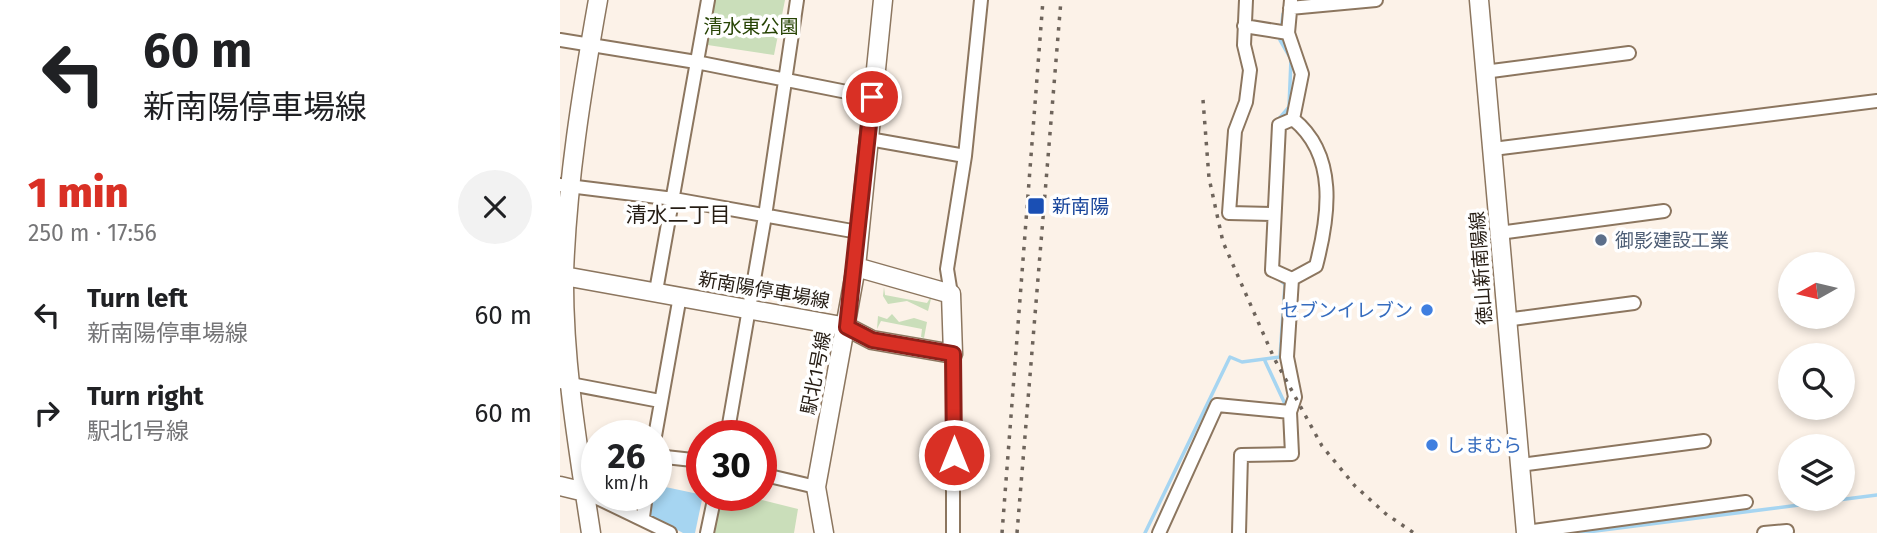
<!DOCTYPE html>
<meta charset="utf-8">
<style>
body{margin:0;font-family:"Fira Sans","Noto Sans JP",sans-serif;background:#f2f2f2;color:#202124;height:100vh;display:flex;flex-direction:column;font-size:26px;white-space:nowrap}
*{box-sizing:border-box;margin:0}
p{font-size:23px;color:#757577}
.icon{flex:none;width:38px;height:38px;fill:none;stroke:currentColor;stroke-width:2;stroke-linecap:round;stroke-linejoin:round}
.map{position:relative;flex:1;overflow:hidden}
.side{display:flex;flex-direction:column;background:#fff;width:560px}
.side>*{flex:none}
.top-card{background:#fff;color:#202124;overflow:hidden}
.needle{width:46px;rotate:262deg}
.fabs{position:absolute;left:1218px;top:252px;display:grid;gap:14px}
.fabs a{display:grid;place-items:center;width:77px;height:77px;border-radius:50%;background:#fff;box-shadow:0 4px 10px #0003;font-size:35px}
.speed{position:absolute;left:21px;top:420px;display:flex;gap:14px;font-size:35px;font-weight:700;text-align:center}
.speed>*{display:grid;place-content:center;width:91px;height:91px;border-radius:50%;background:#fff;box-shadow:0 4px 10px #0003;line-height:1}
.speed small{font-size:18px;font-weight:400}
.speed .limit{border:10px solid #d22;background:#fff;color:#111}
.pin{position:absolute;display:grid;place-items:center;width:60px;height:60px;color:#fff;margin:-30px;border:4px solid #fff;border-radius:50%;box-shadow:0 2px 7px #0007}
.me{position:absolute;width:77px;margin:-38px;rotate:0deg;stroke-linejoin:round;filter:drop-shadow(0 0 5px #0008)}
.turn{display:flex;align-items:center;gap:24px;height:147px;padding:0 28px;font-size:32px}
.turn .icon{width:91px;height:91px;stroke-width:2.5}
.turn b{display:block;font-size:49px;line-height:60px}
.round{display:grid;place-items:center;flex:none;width:74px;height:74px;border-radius:37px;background:#f2f2f2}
.headline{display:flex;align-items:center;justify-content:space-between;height:119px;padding:0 28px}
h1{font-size:42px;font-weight:800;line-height:52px;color:#d93025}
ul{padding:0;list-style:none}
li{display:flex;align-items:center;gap:21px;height:98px;padding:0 28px}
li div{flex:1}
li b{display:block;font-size:26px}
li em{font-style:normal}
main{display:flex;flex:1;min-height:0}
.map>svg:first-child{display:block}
.green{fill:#cadeba}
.water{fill:#a6d5f1}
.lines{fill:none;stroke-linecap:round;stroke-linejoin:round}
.stream{stroke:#a6d5f1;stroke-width:3.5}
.street-casing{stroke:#8c765f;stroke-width:16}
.secondary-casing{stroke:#8c765f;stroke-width:21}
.primary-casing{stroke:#8c765f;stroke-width:23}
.street{stroke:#fff;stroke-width:12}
.secondary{stroke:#fff;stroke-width:18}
.primary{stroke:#fff;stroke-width:19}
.rail{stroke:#6e645b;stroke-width:3.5;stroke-dasharray:3.5 7;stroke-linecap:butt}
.route-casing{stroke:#8d1f18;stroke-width:18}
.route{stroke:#d93025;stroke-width:12}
.transit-dot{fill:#1a4fb4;stroke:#fff;stroke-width:2.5}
.service-dot{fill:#5c6f8a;stroke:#fff;stroke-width:2.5}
.shop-dot{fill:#3f7fe0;stroke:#fff;stroke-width:2.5}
.labels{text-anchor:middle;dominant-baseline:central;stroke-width:7;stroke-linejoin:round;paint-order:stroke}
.park-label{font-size:19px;fill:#274404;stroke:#fff}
.transit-label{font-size:19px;fill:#164399;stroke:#fff;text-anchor:start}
.service-label{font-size:19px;fill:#4e5e75;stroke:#fff;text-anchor:start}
.street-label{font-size:19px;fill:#261d14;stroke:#fff}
.shop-label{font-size:19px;fill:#366cbe;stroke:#fff;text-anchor:end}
.neighbourhood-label{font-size:21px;fill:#261d14;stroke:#fff}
</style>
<main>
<section class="side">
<div class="top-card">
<div class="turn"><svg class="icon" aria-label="left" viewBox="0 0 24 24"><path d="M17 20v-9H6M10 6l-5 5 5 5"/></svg><div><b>60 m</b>新南陽停車場線</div></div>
</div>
<div class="headline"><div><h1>1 min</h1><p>250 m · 17:56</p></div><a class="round"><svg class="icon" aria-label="close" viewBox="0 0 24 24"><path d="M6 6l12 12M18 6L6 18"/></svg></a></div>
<ul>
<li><svg class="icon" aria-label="left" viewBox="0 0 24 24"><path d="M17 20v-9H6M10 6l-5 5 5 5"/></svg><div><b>Turn left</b><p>新南陽停車場線</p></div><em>60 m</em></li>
<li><svg class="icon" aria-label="right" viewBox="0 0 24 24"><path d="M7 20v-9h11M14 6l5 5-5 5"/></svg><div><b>Turn right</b><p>駅北1号線</p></div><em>60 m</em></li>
</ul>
</section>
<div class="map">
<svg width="1317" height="533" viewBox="0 0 1317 533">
<rect width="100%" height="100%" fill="#fcf2e8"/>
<path class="green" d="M150,0H225L214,55L141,44Z
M324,287L325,295L367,303L372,295L368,311L347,301L328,304L323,296Z
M332,314L339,322L354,318L367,322L364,338L361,337L362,329L321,321L317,329L318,316L327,319Z
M161,495H182L238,509L234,533H155Z"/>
<path class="water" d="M96,485L143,495L135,533H123L90,515Z"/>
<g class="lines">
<path class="stream" d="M718,120L729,107L731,59L720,40L723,14L726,11
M705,361L725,404
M50,495L76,508
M93,516L111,526
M585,533L670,357L682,362L720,357L725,284L717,278
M1020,533L1317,495"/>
<g class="street-casing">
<path id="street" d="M686,0L684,45L690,70L686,102L675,131L669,213L714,214
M731,0L728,33L742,74L733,119
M730,8L816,0
M684,26L728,33
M0,40L136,62L312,97
M924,72L1069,53
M309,139L405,156
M933,149L1317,101
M0,185L114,199L298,232
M939,233L1104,211
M732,279L712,270L719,125L733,119
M96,291L148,0
M391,294L387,269L405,156L421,0
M945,320L1074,303
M393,354V533
M0,382L100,401
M95,436L120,296
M167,436L205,216L237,0
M96,456L142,461
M960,465L1144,441
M201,474L256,487
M25,492L110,533
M83,517L86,495
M966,532L1186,502
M147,533L155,495
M599,533L657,405L730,412
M679,533L681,455L732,454L730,412L735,397L727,357L732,279L756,266C769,216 778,155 733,119
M1204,533L1227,531"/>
</g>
<g class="secondary-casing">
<path id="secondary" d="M919,0L966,533
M4,276L287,327L312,340L393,354L391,294L296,267
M0,486L25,492
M31,533C18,448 3,361 4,274C7,182 22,90 38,0
M264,533L256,487L296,267L323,0"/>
</g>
<g class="primary-casing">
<path id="primary" d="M0,275L4,276"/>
</g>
<use href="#street" class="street"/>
<use href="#secondary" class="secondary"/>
<use href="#primary" class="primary"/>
<path class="rail" d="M643,100L649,178L663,242L714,358L762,446L795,486L826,514L854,533
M442,533L483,0
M457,533L501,0"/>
</g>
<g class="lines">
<g class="route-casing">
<path id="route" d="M312,97L287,327L312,340L393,354L394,455"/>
</g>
<use href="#route" class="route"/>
</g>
<rect class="transit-dot" x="467" y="197" width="18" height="18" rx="3.5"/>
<circle class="service-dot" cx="1041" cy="240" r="7"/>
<g class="shop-dot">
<circle cx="867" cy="310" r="7"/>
<circle cx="872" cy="445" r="7"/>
</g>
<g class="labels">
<g class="park-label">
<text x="191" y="26">清水東公園</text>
</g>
<g class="transit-label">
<text x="492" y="206">新南陽</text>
</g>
<g class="service-label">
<text x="1055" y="240">御影建設工業</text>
</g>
<g class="street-label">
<text transform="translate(921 268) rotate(-94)">徳山新南陽線</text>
<text transform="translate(204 290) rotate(10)">新南陽停車場線</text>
<text transform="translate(256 373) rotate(-79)">駅北1号線</text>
</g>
<g class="shop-label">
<text x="853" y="310">セブンイレブン</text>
<text x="886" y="445" text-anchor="start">しまむら</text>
</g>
<g class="neighbourhood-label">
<text x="118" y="215">清水二丁目</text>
</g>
</g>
</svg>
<div class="fabs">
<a><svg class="needle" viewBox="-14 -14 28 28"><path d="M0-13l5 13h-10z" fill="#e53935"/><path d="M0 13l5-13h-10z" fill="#757577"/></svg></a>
<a><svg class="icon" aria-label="search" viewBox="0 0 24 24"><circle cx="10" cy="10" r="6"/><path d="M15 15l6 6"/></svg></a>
<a><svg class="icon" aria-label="layers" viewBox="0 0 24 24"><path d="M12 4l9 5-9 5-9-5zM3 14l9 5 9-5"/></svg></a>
</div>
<div class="speed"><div>26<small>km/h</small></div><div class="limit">30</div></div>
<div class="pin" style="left:312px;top:97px;background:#d93025"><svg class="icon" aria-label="arrive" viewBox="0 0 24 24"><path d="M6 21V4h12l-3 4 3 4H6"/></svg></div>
<svg class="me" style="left:394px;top:455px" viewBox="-20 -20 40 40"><circle r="17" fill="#d93025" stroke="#fff" stroke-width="3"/><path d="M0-11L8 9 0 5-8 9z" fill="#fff"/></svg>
</div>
</main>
